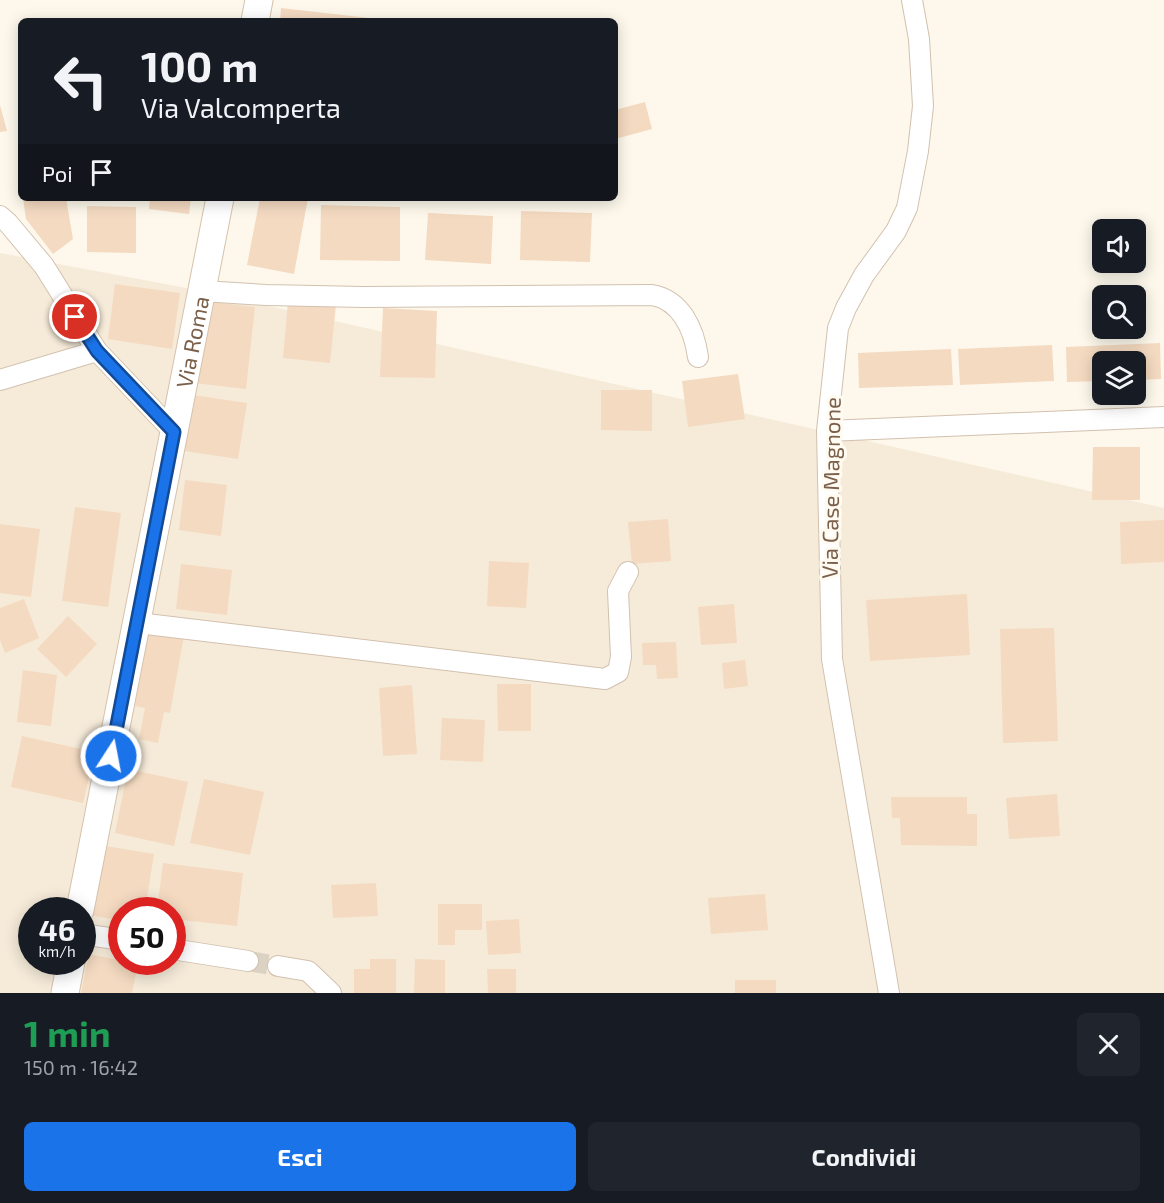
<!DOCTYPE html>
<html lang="it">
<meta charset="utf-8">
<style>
body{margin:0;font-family:"Exo 2",sans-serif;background:#20242c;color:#f1f3f6;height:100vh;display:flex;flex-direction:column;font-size:22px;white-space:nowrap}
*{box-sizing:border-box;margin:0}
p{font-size:20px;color:#9ea1a6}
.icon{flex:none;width:33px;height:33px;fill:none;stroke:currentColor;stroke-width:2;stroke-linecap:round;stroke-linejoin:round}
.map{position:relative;height:993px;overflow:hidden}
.panel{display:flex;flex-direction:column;background:#171b24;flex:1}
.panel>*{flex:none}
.guide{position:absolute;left:18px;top:18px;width:600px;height:183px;border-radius:9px;box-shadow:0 3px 15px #0003;background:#171b24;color:#f1f3f6;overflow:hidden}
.controls{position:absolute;left:1092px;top:219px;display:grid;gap:12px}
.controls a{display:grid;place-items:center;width:54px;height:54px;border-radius:9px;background:#171b24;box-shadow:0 3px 15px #0003;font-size:30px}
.speed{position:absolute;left:18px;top:897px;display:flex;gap:12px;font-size:30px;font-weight:700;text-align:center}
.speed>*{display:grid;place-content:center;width:78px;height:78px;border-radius:50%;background:#171b24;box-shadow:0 3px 15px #0003;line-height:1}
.speed small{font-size:15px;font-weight:400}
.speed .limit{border:9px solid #d22;background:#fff;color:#111}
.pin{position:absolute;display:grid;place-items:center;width:51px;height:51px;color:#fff;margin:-26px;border:3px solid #fff;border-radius:50%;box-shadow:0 2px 6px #0007}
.me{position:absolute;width:66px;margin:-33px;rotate:11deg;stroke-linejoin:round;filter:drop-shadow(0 0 4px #0008)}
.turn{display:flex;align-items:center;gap:21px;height:126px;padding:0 24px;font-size:27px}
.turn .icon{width:78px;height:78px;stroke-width:2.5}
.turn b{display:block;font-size:42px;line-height:51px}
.then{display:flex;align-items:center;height:57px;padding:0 24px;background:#0003;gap:12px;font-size:22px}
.round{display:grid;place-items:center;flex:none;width:63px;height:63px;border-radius:9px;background:#20242c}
.headline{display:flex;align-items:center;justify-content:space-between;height:102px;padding:0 24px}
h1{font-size:36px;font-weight:700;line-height:45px;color:#1e9e55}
.primary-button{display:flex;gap:12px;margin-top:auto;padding:12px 24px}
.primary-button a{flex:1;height:69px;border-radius:9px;background:#1a73e8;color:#fff;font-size:24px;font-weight:700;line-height:69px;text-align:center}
.primary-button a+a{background:#20242c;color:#f1f3f6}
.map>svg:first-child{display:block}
.residential{fill:#f6ebd9;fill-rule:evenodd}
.building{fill:#f4dac1}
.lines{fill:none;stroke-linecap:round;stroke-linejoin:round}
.street-tunnel{stroke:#dcd2c3;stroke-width:20;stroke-dasharray:20 10;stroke-linecap:butt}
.street-casing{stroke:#d2c1af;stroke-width:22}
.secondary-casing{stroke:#d5c2ad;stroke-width:29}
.street{stroke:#fff;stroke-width:20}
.secondary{stroke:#fff;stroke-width:27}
.route-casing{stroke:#114b97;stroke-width:15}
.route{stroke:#1a73e8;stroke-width:10}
.labels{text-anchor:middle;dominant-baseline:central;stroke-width:6;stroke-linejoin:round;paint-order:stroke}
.street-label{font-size:22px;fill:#7b614b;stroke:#fffbf2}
</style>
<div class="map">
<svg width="1164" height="993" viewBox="0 0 1164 993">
<rect width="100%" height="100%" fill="#fdf8eb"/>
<path class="residential" d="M0,253L202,291L1164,508V993H0ZM32,910H82V962H32ZM122,910H172V962H122Z"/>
<path class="building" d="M281,8L369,18L368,21H280Z
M645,102L652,129L615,139V110Z
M0,105L7,131L0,132Z
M23,198H66L73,239L53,254L26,219Z
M150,198H191L189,214L149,209Z
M260,198H308L294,274L247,265Z
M321,205L400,207V261L320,260Z
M87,206L136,207V253L87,252Z
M521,211L592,213L590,262L520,260Z
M428,213L493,216L491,264L425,260Z
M115,284L180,293L172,349L108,339Z
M202,301L255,307L246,389L194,383Z
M288,301L336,305L330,363L283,358Z
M383,308L437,311L435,378L380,377Z
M1160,343L1161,379L1136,380V362H1102V381L1067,382L1066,347Z
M1052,345L1054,381L960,385L958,349Z
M951,349L953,385L859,388L858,353Z
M738,374L745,419L688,427L682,381Z
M601,390H652V431L601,430Z
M193,395L247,403L238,459L184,451Z
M1093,447H1140V500H1092Z
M185,480L227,485L221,536L179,530Z
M75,507L121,513L108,607L62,601Z
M668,519L671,561L632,564L628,522Z
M1164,520V562L1121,564L1120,522Z
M0,524L40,529L31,597L0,593Z
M489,561L529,563L526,608L487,606Z
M181,564L232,570L227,615L176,609Z
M967,594L970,655L870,661L866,600Z
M24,599L39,638L5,653L0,640V608Z
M734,604L737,643L701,645L698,607Z
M68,616L97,644L66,677L37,649Z
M1054,628L1058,741L1003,743L1000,629Z
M149,629L184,636L170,713L164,712L158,743L139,739L145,708L135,706Z
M676,642L678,678L657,679L656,665H643L642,643Z
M745,660L748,686L724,689L722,663Z
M23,670L57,675L51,726L17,722Z
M497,684H531V731H498Z
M412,685L417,754L383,756L379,688Z
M442,718L485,720L483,762L440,760Z
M22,736L95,752L83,803L11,787Z
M128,769L188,782L174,846L115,833Z
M204,779L264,792L250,855L190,843Z
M1057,794L1060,836L1009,839L1006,798Z
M891,797H967V814H977V846L901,845L900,818H892Z
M100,845L154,854L145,910H122V921L89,915Z
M163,863L243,873L237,926L172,919V910H157Z
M376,883L378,916L333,918L331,885Z
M765,894L768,930L711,934L708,898Z
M438,904H482V930H455V945H438Z
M519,919L521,953L488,955L486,921Z
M89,954L138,964L132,993H81Z
M370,959H396V993H354V969H370Z
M415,959L445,960V993H414Z
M487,969H516V993H488Z
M735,980H776V993H735Z"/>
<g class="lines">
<path class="street-tunnel" d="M248,961L278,966"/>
<g class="street-casing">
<path id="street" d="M0,216L8,223L44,266L97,351L174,432
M202,291L266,295L363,297L652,295C681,300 694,329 698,357
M0,380L97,351
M827,431L1164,417
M138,623L605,679L618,672L621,657L618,591L628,572
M82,934L122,940
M172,949L248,961
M278,966L308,971L331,993
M889,993L832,659L827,431L838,328L846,308L864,275L896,231L907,208L918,151L923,106L919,39L912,0"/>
</g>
<g class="secondary-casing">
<g id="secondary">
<path d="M255,21L259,0"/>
<path id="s1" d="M80,910L220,198"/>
<path d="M65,993L71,962"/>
</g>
</g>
<use href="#street" class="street"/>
<use href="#secondary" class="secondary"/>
</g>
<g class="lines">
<g class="route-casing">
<path id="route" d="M75,317L97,351L174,432L111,756"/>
</g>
<use href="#route" class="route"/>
</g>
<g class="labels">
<g class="street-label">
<text stroke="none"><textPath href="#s1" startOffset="579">Via Roma</textPath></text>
<text transform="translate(830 488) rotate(-89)">Via Case Magnone</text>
</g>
</g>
</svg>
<div class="controls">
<a><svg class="icon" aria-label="sound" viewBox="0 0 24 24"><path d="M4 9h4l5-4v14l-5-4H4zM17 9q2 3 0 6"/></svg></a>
<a><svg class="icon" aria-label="search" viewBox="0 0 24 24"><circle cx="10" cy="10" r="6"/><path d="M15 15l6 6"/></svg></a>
<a><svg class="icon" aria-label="layers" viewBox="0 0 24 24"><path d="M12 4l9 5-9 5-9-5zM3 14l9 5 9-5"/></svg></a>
</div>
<div class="speed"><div>46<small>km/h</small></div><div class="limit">50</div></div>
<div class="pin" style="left:75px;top:317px;background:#d93025"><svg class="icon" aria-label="arrive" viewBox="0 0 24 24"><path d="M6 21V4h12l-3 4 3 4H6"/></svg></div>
<svg class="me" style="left:111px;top:756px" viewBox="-20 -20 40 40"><circle r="17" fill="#1a73e8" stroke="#fff" stroke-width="3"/><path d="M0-11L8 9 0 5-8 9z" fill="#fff"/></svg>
<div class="guide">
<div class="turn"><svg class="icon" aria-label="left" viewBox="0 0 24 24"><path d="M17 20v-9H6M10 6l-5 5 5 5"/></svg><div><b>100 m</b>Via Valcomperta</div></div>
<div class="then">Poi<svg class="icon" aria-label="arrive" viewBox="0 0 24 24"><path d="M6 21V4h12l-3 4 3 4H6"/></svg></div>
</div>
</div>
<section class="panel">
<div class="headline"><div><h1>1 min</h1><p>150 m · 16:42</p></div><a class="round"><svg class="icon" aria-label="close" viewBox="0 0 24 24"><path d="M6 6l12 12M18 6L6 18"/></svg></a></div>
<div class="primary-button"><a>Esci</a><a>Condividi</a></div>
</section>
